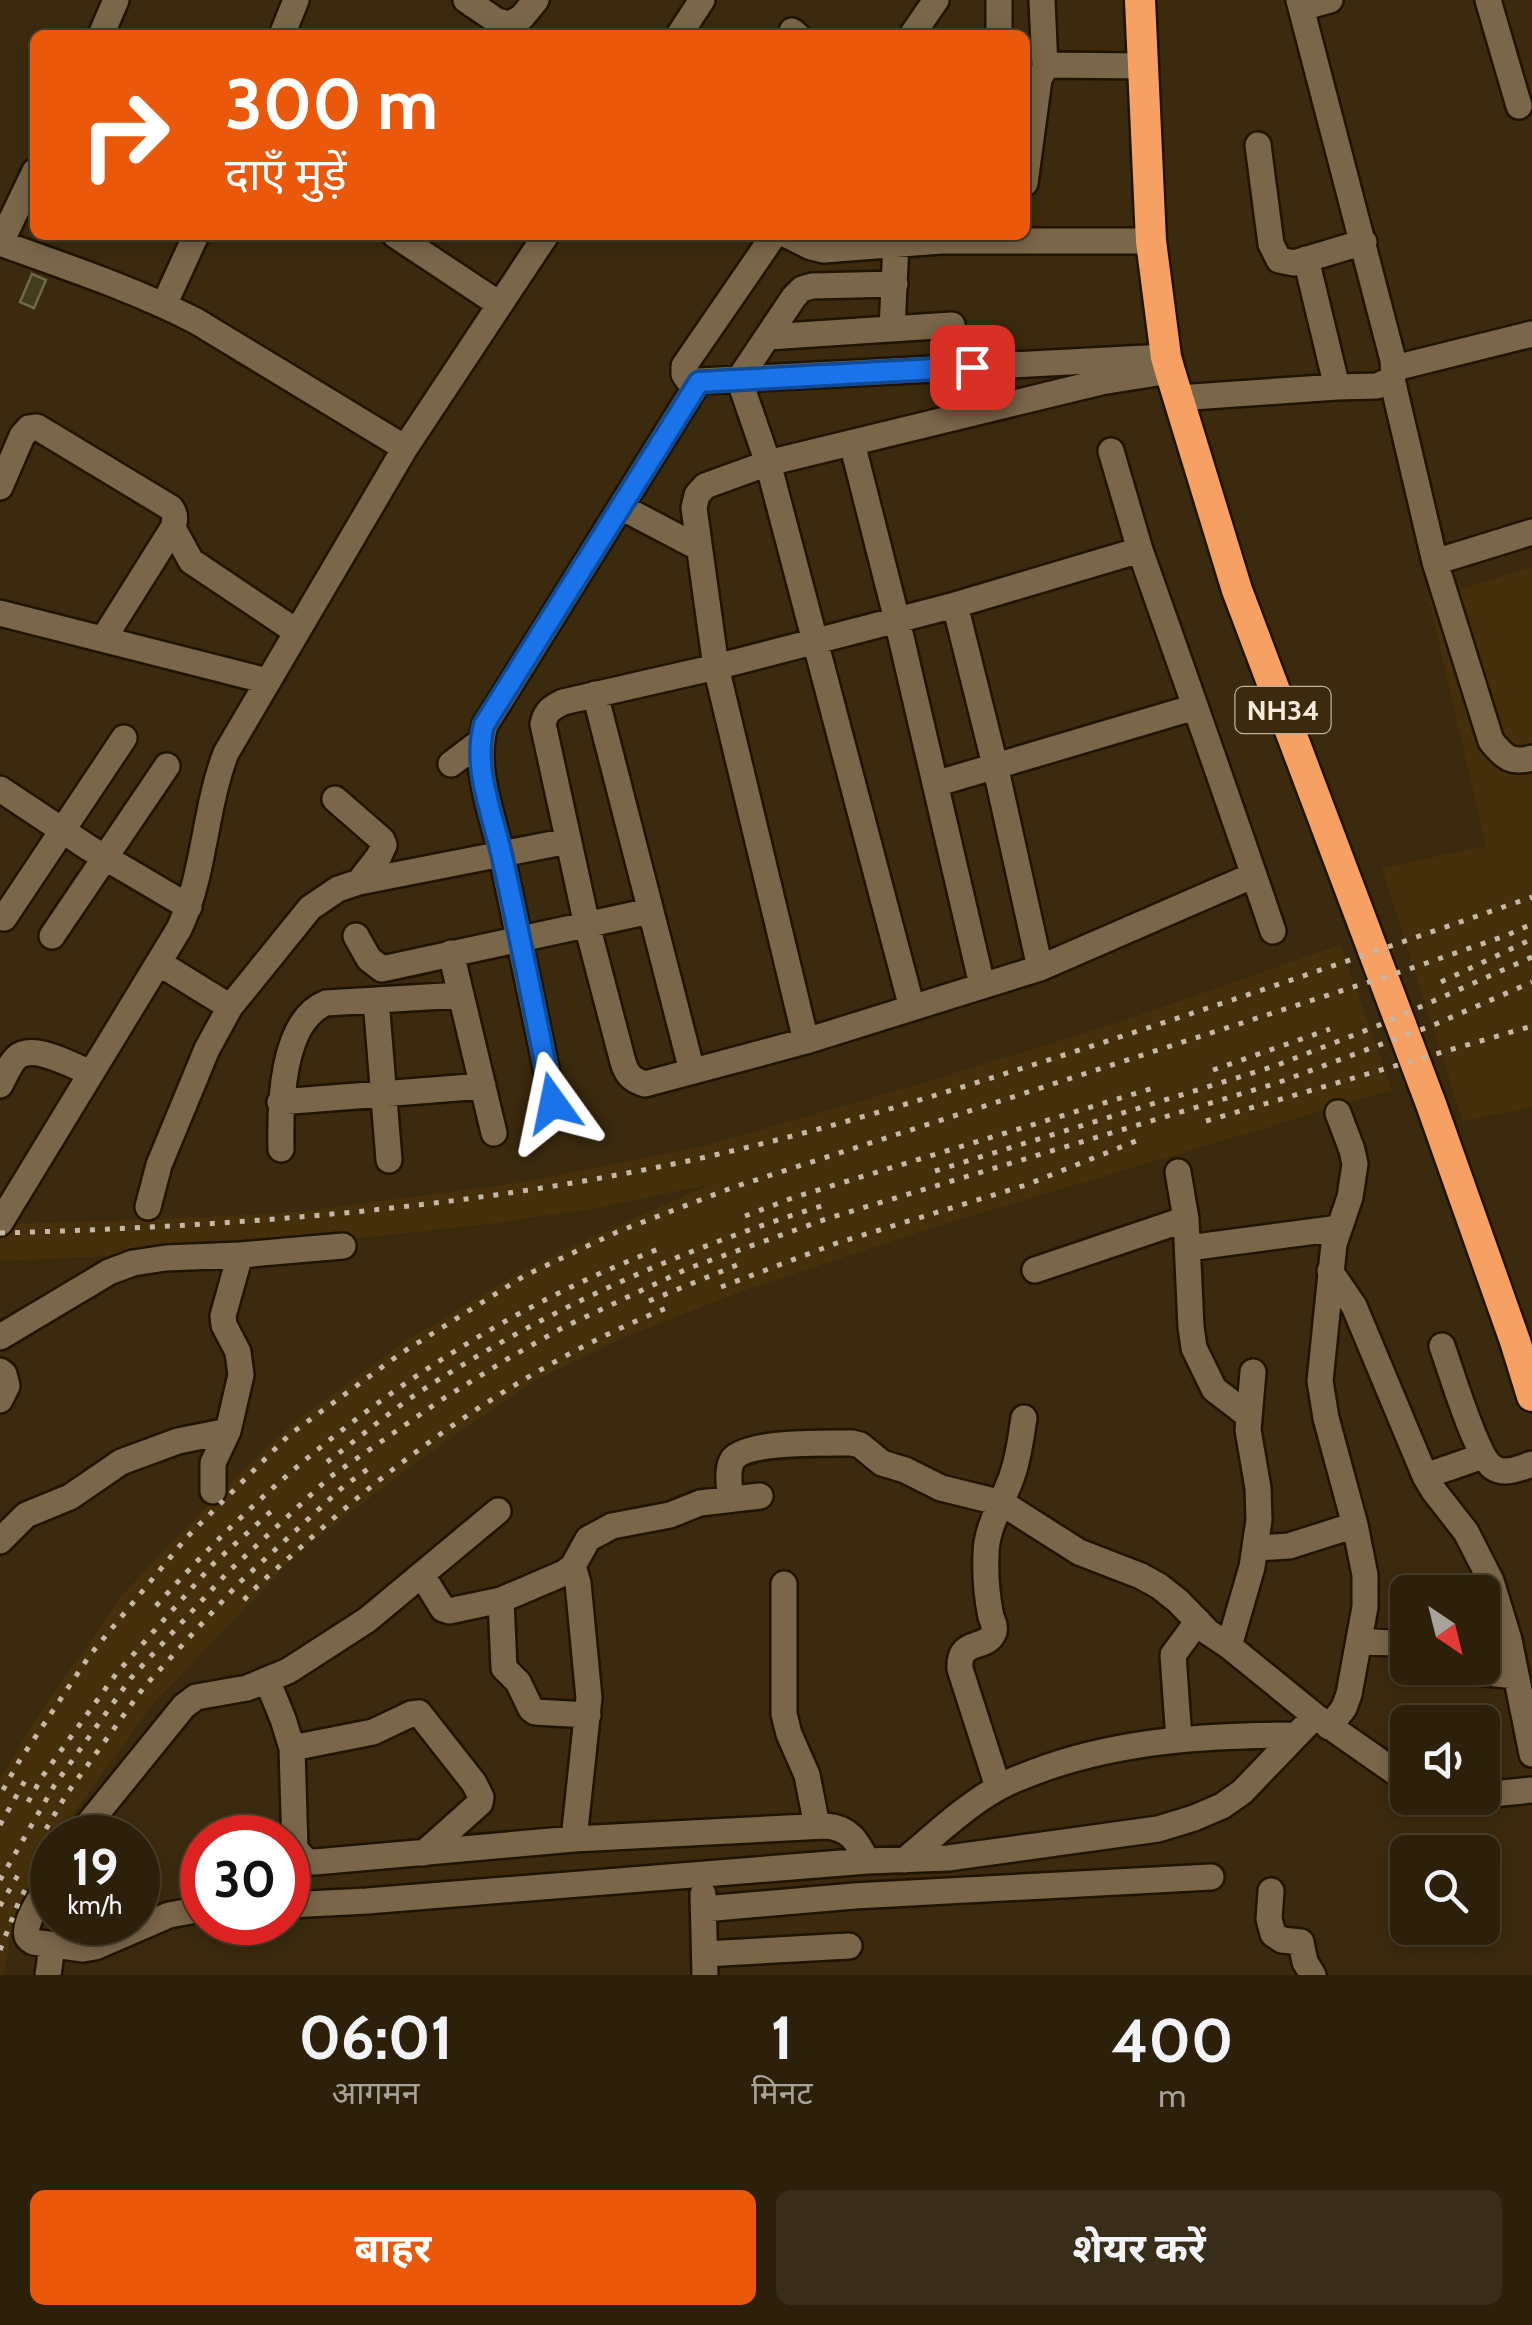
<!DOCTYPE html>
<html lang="hi">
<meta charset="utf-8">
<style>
body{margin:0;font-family:Cabin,"Noto Sans Devanagari",sans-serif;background:#382d18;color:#f1f3f6;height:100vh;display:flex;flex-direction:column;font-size:38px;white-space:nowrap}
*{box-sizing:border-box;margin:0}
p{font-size:32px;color:#a6a39c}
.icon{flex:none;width:55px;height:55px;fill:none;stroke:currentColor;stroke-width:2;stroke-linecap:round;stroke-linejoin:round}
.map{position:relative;height:1975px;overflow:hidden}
.panel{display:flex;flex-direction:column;background:#2c200a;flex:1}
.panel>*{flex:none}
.top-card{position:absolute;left:30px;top:30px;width:1000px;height:210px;border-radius:15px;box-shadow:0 5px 15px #0003,0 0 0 2px #483e2b;background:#ea580c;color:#fff;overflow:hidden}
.needle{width:65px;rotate:145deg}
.tools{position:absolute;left:1390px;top:1575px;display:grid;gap:20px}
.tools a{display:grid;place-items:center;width:110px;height:110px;border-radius:15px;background:#2c200a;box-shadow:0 5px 15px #0003,0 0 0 2px #483e2b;font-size:50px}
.speed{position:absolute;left:30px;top:1815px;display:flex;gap:20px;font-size:50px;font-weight:700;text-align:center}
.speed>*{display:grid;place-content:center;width:130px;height:130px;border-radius:50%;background:#2c200a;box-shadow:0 5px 15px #0003,0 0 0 2px #483e2b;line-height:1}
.speed small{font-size:25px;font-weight:400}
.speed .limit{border:15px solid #d22;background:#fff;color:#111}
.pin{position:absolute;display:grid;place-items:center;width:85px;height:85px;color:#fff;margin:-42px;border-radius:20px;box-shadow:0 5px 15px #0006}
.me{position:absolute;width:110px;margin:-55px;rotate:348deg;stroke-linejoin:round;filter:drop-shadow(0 0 8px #0008)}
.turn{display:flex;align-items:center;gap:35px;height:210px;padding:0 30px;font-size:45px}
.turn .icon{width:130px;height:130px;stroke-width:2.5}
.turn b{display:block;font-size:70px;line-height:85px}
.eta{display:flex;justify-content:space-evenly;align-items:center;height:170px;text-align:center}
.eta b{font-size:60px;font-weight:700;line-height:70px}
.primary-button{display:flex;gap:20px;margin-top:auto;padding:20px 30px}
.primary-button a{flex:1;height:115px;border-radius:15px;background:#ea580c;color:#fff;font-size:40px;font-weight:700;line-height:115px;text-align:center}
.primary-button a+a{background:#382d18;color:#f1f3f6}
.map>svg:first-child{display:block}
.built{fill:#46300b}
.building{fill:#433d1c;stroke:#6e6947;stroke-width:2.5}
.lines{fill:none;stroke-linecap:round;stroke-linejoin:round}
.minor-casing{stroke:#1f1301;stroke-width:30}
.highway-casing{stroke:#1f1301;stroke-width:35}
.minor{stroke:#7a6649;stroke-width:25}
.highway{stroke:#f7a063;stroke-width:30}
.rail{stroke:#c5b8a4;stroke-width:5;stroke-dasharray:5 10;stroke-linecap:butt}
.route-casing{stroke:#114b97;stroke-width:25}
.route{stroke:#1a73e8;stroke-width:18}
.labels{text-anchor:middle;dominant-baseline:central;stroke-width:9;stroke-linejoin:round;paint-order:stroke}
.shield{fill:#3b2a0d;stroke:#bfb29d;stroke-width:2.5}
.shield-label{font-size:28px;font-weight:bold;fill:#f7ecdb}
</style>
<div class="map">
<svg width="1532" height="1975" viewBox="0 0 1532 1975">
<rect width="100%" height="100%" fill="#3b2a0d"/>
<path class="built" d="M1532,567V1107L1463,1121L1382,868L1486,846L1429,599Z
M1340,945L1392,1090L931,1228L748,1289L625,1337L536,1380L416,1462L299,1552L152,1705L76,1810L62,1837L52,1838V1855L10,1938L3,1975H0V1780L37,1717L124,1593L223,1489L295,1422L403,1343L511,1278L579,1243L711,1184L596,1208L488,1224L262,1249L0,1261V1224L116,1221L291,1213L517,1183L708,1145L923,1083L1123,1021Z"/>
<path class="building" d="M32,274L46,280L34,308L20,302Z"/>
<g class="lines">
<g class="minor-casing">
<path id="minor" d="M466,0L497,21L510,24L522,17L536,0
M1042,0L1045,68
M1488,0L1519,106
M1302,8L1330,0
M792,31L797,35
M101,35L116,0
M282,35L296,0
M679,35L702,0
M912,35L936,0
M999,35V0
M1258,145L1271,244L1279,260L1294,263L1364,242
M1025,183L1039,79L1045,68L1051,65L1143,66
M395,235L499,304
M774,235L684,366V374L688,380L699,381L1166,357
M787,235L811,247L824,250L941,241H1151
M0,243C67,267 133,289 196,321L405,448
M0,244L35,171
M1306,259L1337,387
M164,305L196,235
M892,329L896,243
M768,337L952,325
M1395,368L1532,334
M1392,379L1435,562L1491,741C1504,757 1511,764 1532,758
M1178,398L1337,387L1377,386L1392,379L1394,374L1393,360L1299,0
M852,443L897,620L982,985
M1111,451L1140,550
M0,487L22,436L29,428L37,427L171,508C176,515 175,520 173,528L104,638
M621,507L699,548
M173,528L191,561L297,632
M1435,562L1532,532
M955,605L995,765L1040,968
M0,613L267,681
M595,694L692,1071
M451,764L480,742
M935,784L1195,707
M0,789L89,848L189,907
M335,799L382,840L384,845L379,856L359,882
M1254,875L1040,968L806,1041L645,1084C632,1080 627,1075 623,1062L587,925L543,724C546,711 551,708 563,702L716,667L955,605L1140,550C1185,677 1230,804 1273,931
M4,918L124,738
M52,936L167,766
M356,936L369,959L382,969L650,911
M451,953L494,1133
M159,963L230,1007
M376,1000L389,1160
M912,1008L768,463L1101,382L1170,371
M806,1041L716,667L694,508L697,495L705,486L768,463L739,379L794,297L802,289L812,286L895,284
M0,1085C5,1076 9,1065 16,1058C33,1042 72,1066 91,1073
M280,1102L483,1086
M553,1103C537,1022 520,941 503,861C494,817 472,770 485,725L699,381
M281,1149C280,1107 281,1021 326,1003L461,995
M1178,1172L1186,1219L1191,1327L1194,1348L1214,1389L1249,1416
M148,1207L159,1165L207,1049L230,1007L310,908L338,889L359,882L568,841
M0,1223L179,929C205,874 204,810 226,753L405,448L546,235
M1188,1248L1339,1228
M1035,1270L1186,1219
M1330,1271L1354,1306L1425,1476L1434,1491L1466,1532L1491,1581L1509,1640L1532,1754
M0,1337L109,1272L133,1263L166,1258L240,1255L343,1246
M1442,1346C1450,1368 1477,1459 1494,1468C1506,1475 1520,1468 1532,1464
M0,1371L4,1374L7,1386L0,1400
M1425,1476L1483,1456
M213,1491V1463L228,1431L241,1375L238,1352L224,1325L223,1316L240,1255
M730,1499C730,1487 726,1469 733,1459C747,1441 829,1443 852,1443L860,1445L882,1463L905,1470L941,1488L1002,1503L1079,1552L1141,1576L1159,1586L1178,1601L1208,1632L1229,1646L1315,1716L1408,1781
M0,1541L26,1515L70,1497L121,1462L178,1441L228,1431
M1256,1548L1289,1546L1355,1525
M573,1566L578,1583L589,1698L574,1839
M422,1575L443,1609L449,1611L501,1600L564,1573L573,1566L588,1539L612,1526L670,1515L700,1503L760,1496
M784,1584V1714L789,1734L807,1775L817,1826
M501,1600L504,1668L518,1682L531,1709L535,1712L588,1715
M1359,1641L1408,1644
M1229,1646L1252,1567L1259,1520L1258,1488L1248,1430L1253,1372
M1438,1668L1516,1676
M267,1680L283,1719L292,1748L295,1849L306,1861L315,1862L574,1839L826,1826C850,1828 857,1841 867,1861
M1329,1727L1344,1708L1349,1694L1365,1607V1575L1355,1525L1326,1418L1320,1381L1334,1244L1350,1197L1355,1164L1352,1150L1338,1113
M1179,1740L1173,1655L1198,1621
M292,1748L373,1732L411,1714L419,1713L474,1783L481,1797L480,1803L424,1853
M998,1787L960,1669C958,1637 987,1651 994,1632C995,1628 993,1621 991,1617C987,1597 985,1575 986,1554C986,1526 1005,1499 1013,1473C1019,1455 1021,1437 1024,1418
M1482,1795L1532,1790
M77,1838L184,1706L196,1697L247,1688L288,1671L367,1620L498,1511
M905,1860C935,1835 963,1808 996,1789C1011,1780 1029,1774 1045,1768C1125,1740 1211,1735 1295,1735
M52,1878C46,1889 22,1924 27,1936C28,1939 31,1940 33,1942L83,1949L95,1947L169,1915L202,1909
M1271,1891L1269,1919L1273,1934L1282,1940L1301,1942L1305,1962L1313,1975
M703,1894L705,1975
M288,1905L367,1901L867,1861L948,1858L1158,1829L1194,1818L1222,1806L1242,1792L1315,1716
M704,1909L854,1896L1211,1877
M705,1954L849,1946
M48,1975L52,1946"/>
</g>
<g class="highway-casing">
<path id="highway" d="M1140,0L1151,241L1166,357L1170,371L1237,590L1431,1104L1515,1341L1532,1396"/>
</g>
<use href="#minor" class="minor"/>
<use href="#highway" class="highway"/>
<path class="rail" d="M1441,982L1532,939
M1213,1070L1330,1029
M1206,1121L1532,1026
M935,1171L1275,1066L1382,1024L1532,957
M745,1216L795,1197L1160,1086
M0,1233C214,1227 428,1212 638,1171C771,1146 900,1107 1029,1066C1198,1013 1365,955 1532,897
M721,1287L837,1243L1026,1185L1136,1141
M649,1301L737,1265
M327,1462C359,1438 390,1411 424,1389C549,1308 684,1248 825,1205
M244,1600C261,1581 281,1565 300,1548C409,1448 536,1360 674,1305
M156,1606C293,1450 466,1323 661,1248
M3,1790L18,1763L90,1655L187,1537L289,1435L400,1354L524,1276L617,1232L734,1187L1412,968L1505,936L1532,924
M28,1802L42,1777L116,1674L214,1563L278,1505
M0,1825L27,1777
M46,1829L66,1795L144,1687L239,1583L344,1486L375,1464
M0,1880L54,1786L131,1678L227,1573L330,1477L441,1400L509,1358L562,1328L689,1268L829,1218L1277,1083L1436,1024L1532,982
M0,1906L22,1868
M0,1950L19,1901L52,1841"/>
</g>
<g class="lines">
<g class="route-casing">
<path id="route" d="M553,1103C537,1022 521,941 503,861C494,817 472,769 484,725L699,382L972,367"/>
</g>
<use href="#route" class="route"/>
</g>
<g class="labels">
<rect class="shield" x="1235.5" y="687" width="95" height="46" rx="8"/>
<g class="shield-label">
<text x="1283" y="710">NH34</text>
</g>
</g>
</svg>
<div class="tools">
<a><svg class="needle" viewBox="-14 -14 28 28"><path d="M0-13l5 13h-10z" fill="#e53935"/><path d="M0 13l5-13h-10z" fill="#a6a39c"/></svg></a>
<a><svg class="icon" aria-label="sound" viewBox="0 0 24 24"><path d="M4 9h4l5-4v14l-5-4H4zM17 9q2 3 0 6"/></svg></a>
<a><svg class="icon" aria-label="search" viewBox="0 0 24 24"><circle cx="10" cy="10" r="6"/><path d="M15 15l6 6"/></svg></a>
</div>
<div class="speed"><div>19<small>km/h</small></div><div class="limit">30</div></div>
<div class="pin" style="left:972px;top:367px;background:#d93025"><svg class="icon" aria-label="arrive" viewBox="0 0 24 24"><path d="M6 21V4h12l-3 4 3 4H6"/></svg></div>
<svg class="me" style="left:553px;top:1103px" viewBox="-20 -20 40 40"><path d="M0-17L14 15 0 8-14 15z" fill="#1a73e8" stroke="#fff" stroke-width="4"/></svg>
<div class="top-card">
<div class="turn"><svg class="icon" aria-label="right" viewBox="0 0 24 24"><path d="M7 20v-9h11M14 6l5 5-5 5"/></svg><div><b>300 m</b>दाएँ मुड़ें</div></div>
</div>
</div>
<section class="panel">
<div class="eta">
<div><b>06:01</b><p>आगमन</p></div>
<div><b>1</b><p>मिनट</p></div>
<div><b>400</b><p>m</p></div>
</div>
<div class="primary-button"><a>बाहर</a><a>शेयर करें</a></div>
</section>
